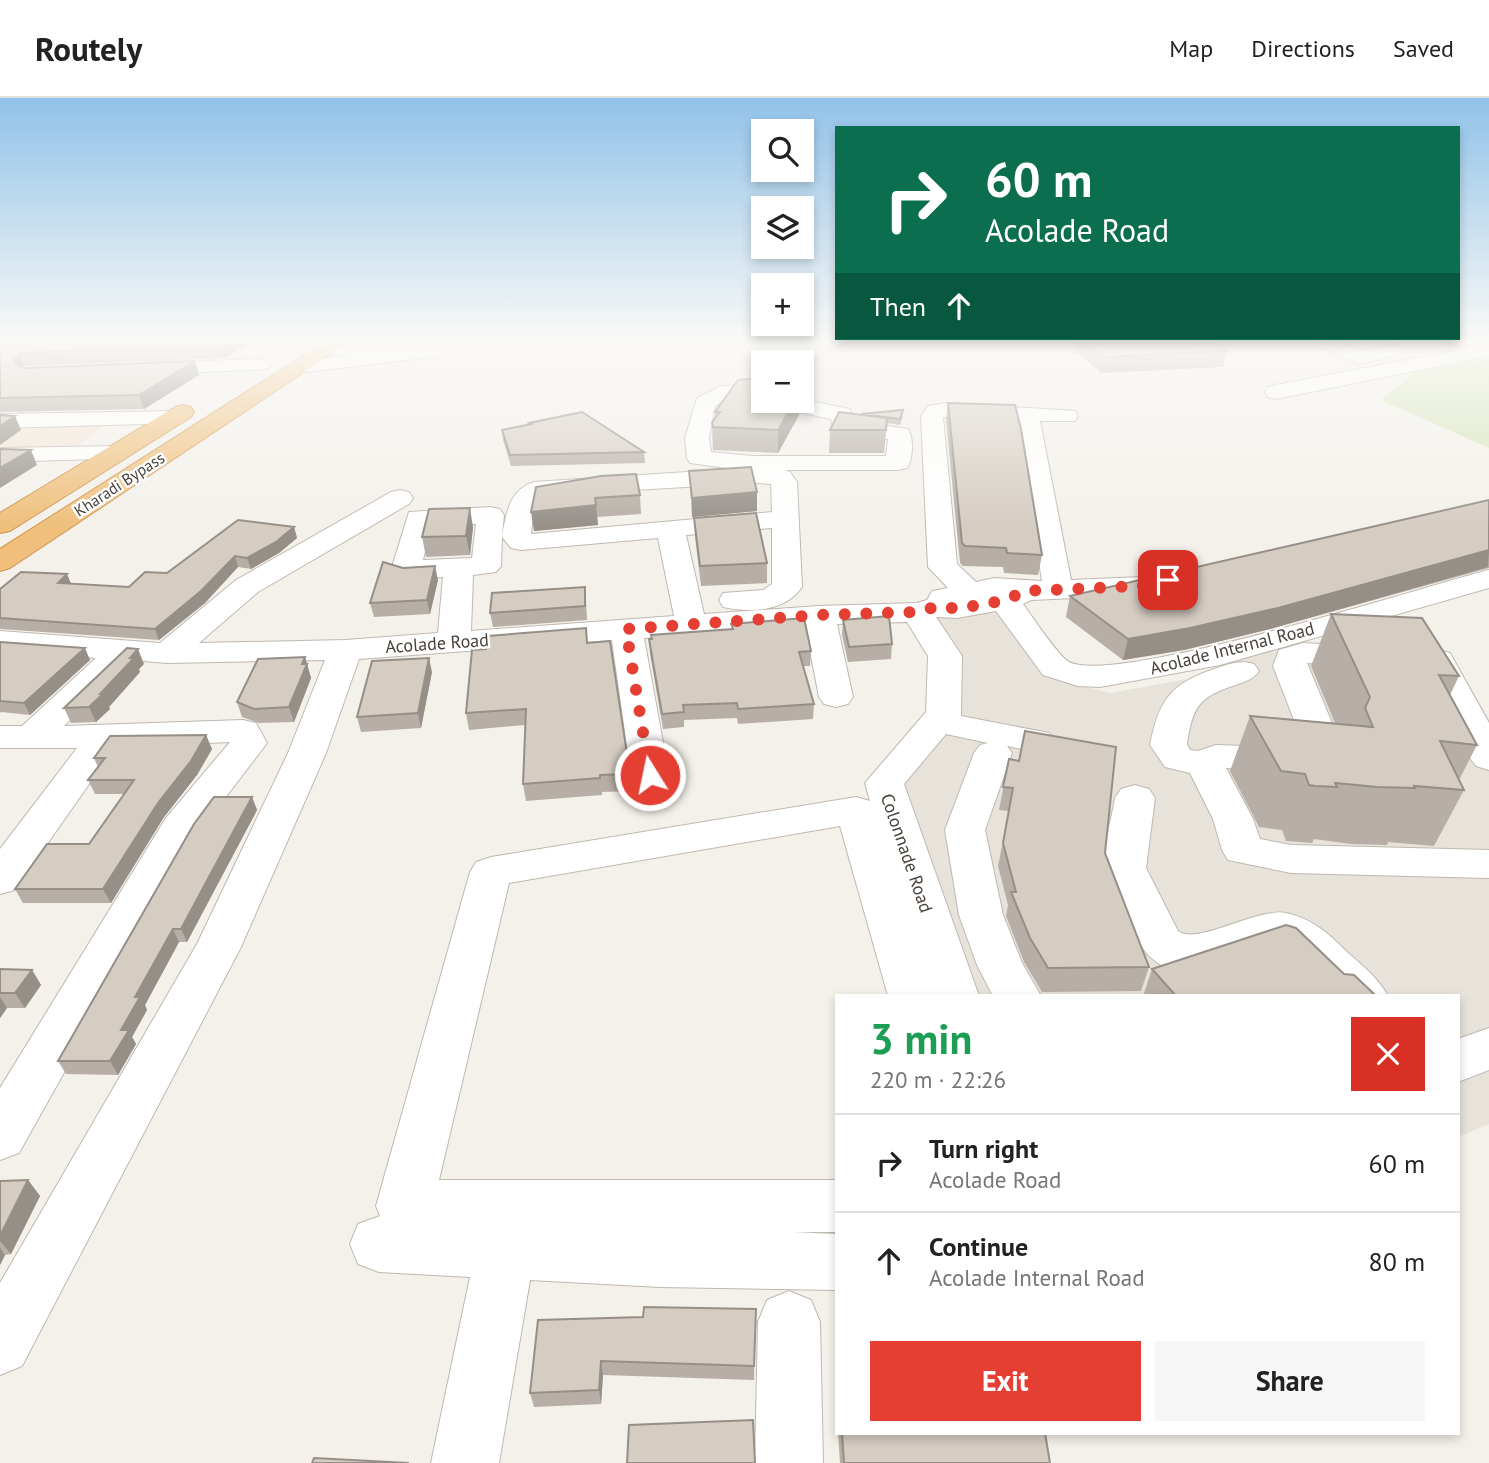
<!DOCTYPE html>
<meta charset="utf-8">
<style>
body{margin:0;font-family:"PT Sans",sans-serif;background:#f6f6f6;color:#222;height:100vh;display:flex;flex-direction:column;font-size:26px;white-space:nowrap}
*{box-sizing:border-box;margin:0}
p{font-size:23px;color:#767676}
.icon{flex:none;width:38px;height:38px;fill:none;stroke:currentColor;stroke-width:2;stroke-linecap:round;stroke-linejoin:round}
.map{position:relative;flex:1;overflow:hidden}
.drawer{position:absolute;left:835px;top:896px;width:625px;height:441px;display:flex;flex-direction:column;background:#fff;border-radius:0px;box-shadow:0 4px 10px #0003}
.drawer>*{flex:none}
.banner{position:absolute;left:835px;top:28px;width:625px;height:214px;border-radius:0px;box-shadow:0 4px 10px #0003;background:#0b6e4f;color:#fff;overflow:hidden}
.buttons{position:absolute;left:751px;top:21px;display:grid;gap:14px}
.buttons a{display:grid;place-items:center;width:63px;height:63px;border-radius:0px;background:#fff;box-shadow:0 4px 10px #0003;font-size:35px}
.pin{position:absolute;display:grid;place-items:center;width:60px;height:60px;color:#fff;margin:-30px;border-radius:14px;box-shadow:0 4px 10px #0006}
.me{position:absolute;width:77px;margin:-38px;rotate:350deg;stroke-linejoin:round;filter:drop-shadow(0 0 5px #0008)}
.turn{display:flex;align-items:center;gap:24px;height:147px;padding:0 35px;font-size:32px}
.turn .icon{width:91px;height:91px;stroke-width:2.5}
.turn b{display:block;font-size:49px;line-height:60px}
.then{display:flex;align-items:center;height:66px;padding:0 35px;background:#0003;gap:14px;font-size:26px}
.round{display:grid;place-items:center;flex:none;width:74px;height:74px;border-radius:0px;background:#f6f6f6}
.headline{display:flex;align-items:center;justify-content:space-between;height:119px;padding:0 35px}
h1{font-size:42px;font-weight:700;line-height:52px;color:#1e9e55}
.action{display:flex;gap:14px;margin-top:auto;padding:14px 35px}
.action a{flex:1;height:80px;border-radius:0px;background:#e43f32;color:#fff;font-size:28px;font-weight:700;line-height:80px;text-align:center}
.action a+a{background:#f6f6f6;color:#222}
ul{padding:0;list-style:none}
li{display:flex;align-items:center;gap:21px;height:98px;padding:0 35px;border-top:2px solid #e0e0e0}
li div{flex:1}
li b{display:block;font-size:26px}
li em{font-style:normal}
header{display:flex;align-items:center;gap:42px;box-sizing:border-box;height:98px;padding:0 35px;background:#fff;border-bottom:2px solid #e0e0e0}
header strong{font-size:33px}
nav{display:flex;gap:38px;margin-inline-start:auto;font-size:24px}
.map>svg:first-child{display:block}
.residential{fill:#e7e2da}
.commercial{fill:#f3e6d9}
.green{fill:#d4e4b9}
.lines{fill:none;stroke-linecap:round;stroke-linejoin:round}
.minor-casing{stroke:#bfb8af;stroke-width:2}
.highway-casing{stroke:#ce934b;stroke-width:2}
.minor{fill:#fff;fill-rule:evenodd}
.highway{fill:#efbf7b;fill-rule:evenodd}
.wall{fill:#b7afa7}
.shaded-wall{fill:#958f88}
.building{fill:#d5ccc2;stroke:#958f88;stroke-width:2}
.route{stroke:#e43f32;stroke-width:12;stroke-dasharray:0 21.6}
.labels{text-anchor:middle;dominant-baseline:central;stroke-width:5;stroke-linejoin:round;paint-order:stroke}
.far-street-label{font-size:16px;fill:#48413a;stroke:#fff}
.street-label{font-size:18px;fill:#48413a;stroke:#fff}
</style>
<header>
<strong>Routely</strong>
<nav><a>Map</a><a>Directions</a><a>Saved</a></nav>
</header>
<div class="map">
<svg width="1489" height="1365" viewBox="0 0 1489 1365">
<rect width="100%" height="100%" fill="#f4f1eb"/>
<path class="residential" d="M997,514L1054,581L1110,595L1221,575L1244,550L1450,554L1489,621V1026L1458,1039V898H960L875,676L934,621V550L924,520Z"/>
<path class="commercial" d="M108,324L62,361L0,362V327Z"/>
<path class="green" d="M1489,261V350L1381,302L1417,273Z"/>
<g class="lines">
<g class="minor-casing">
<path id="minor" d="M388,240H441L447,249L439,257L432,259L298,275L291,273L288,269L291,265L349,257L289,255L282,253L279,249L282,245L289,243L355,245ZM424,247L426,248L386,252Z
M1322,240H1360L1357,244L1347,247L1362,253L1395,246L1402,248L1405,252L1402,256L1360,266L1320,249L1317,245Z
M1489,246V258L1276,301L1268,299L1265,294L1268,289L1276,287Z
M260,261L267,263L270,267L267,271L143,277L136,275L133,271L136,267L143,265Z
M763,287V301H726L715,308L709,340L711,354L752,358H886L888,341L834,333L831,321L793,313L788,303H802V297L810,303L850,311L854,323L908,331C914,340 913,361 907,370L898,372H785L790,374L797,384L802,489C785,514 750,515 723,509L719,502L723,495L763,492L772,486V430L686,437L704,516L819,508L917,505L927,502L932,493L948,490L928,469L921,318L928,308L946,305L1075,313L1078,318L1075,323H1040L1071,482L1142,479L1162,474L1173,477L1177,483L1173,489L1142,497L1031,502L1023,506C1032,518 1058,558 1069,564C1116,588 1421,489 1489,472V490L1220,567L1100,589L1078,588L1043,577L996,513L957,520L936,519L962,558L961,618L1049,635L1054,643L1049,651L1036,654L1007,648L1012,655L985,732L1003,817L1022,865L1041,898H993L977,867L959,817L945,732L974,655L980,647L988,645L946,636L904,686L979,898H888L840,728L509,785L439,1082H836V1134H793L836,1136V1192L660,1189L530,1182L499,1365H431L470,1179L379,1174L358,1166L350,1146L358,1126L380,1118L376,1108L470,774L476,764L491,759L856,699L870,703L865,685L926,614L928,558L907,524L837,526L853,599L848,606L836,609L824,606L819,599L805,527L644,540L669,677L664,685L650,689L636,685L631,677L612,542L359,561L326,655L241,849L22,1268L0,1277V1185L197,846L288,655L325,562L167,565L132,562L64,628L243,622L256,625L267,645L197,737L19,1055L0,1062V990L166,720L230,644L115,649L15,792L0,796V751L77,650H0V628H22L96,560L0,553V533L160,545L236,482L391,394L400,392L409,394L413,400L409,406L258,494L199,545L346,542L438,535L443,479L406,481L396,478L391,472L409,414L490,409L500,411L504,417L502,437C507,414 509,392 534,384L733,371L690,365L687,360L685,340L697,300L721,288ZM943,319L1017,322L1042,483L994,480L976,484L957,466ZM756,385L771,386L772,414L531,436C533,420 532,405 546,397ZM476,426L472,460L423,462L431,428ZM502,439L511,450L521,452L658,440L674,518L471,533L473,477L496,474L501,468Z
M173,313L181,315L184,320L181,325L0,330V316Z
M117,348L126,350L129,355L126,360L0,364V350Z
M1303,545L1438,552L1450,555L1489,625V672L1476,668L1470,660L1426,571L1307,565L1344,654L1336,670L1323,674L1226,670L1253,721L1260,741L1291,747L1489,752V780L1291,775L1228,762L1222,752L1213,721L1190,675L1165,669L1150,647C1159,601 1171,585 1217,570C1230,566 1240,562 1254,566L1259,573C1254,580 1249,582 1241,585C1201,598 1193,605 1187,646L1190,652L1198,653L1216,647L1305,650L1273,568L1279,552Z
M1135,687L1149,691L1155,700L1146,770L1178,833C1196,848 1258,809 1286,815C1313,821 1329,836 1348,855C1363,868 1378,880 1388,898H1334L1287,851C1256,838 1220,869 1189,872C1146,876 1134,835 1119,803C1115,793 1105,779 1104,769C1103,750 1112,719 1115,700L1121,691Z
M1489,930V972L1458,984V941Z
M789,1193L811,1202L820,1224L823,1365H755L758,1224L767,1202Z"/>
</g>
<g class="highway-casing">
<path id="highway" d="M331,240H355L10,470L0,473V451Z
M183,307L191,309L194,314L191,319L10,433L0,435V415L175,309Z"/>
</g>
<use href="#minor" class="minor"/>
<use href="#highway" class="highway"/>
</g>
<path class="wall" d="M0,240H259L224,260L24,268V269L27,270L195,263L199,277L144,311L0,314V248L69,243L70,241L67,240Z
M1075,240H1207L1227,253L1223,269L1101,275L1073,251Z
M763,303H800L799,317L778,355L713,352L712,324L715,320V314Z
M948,305L1042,457L1038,477L1004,475L1003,469L963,468L960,465L946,322Z
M861,316L903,318L900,327L887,325L884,355H829L830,332L861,317Z
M529,325L644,354L645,365L511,368L503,342L502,332L530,327Z
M689,373L757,413L692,419Z
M536,389L640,397L641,416L597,419L598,427L534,433Z
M1489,402V470L1270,531L1184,552L1123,562L1066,519L1070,498Z
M694,420L767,465V485L701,488L695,439Z
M294,429L297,440L279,455L251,471L238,469L205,505L159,542L0,531V491L71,485L129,489Z
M473,429L470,457L426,459L422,439Z
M438,482L430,516L374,519L370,505Z
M586,502L587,522L493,529L490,515Z
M1331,516L1459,578L1450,597L1477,647L1459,682L1464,692L1434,748L1388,744L1387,747L1351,746L1314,741L1312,745L1286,743L1282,732L1259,729L1230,673L1250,618L1335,625L1311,568Z
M843,522L892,546L891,561L848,564L842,537Z
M731,526L811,553L810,568H803L814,606L813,621L738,626L737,620L684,622V629L663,631L650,556L649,541L732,531Z
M586,530L588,545L630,676L631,693L602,694V697L526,703L523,686L525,627L469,632L466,615L486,551Z
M0,544L90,562L30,617L1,614L0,615Z
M305,559L311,580L294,624L259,625L242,619L237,604Z
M144,566L139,571L140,574L109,609L110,611L96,624L71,625L64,610Z
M432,574L421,630L361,634L357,619Z
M206,637L212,651L197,677L164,719L111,805H23L15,791L89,746L124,696H95L88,682L98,669L94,660Z
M1009,661L1105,755L1149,869L1141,893L1042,894L1024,864L1006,818L1008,807L998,768L1009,713L999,712Z
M252,699L257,712L187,844H179L145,907L147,912L132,939L136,946L118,977L66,976L58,963Z
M0,871L32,872L41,887L25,910H7L0,920Z
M1152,871L1344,876L1374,898H1146L1144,895Z
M28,1082L40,1098L11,1156L5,1157L0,1167V1083Z
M756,1211L754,1282L603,1277L601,1306L534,1309L530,1295L643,1219Z
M838,1335H1045L1050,1365H840Z"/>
<path class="shaded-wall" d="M0,240H67L0,245Z
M232,240H259L224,260L220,247Z
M19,255L24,268L20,277L14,263Z
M195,263L199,277L144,311L139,297Z
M795,303H800L799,317L778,355V332Z
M15,318L21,332L0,347V328Z
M31,352L37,367L0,390V370Z
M757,394V413L692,419V400Z
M596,407L598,427L534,433L531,414Z
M470,410L473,429L470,457L466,438Z
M294,429L297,440L279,455L251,471L247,460Z
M1489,452L1488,469L1270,531L1184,552L1123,562L1128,541Z
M235,458L238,469L205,505L159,542L155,531Z
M435,468L438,482L430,516L427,502Z
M67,476L72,488L58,485Z
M85,550L90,562L30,617L24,605Z
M138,551L144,566L139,571L140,574L109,609L110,611L96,624L89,609L130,560Z
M305,559L311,580L294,624L289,609Z
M429,560L432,574L421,630L418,615Z
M206,637L212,651L197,677L164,719L111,805L103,791L158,705Z
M252,699L257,712L187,844L181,831Z
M173,831L179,844L145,907L147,912L132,939L136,946L118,977L110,963L121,932L135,899Z
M32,872L41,887L25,910L15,895Z
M0,899L7,910L0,920Z
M28,1082L40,1098L11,1156L0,1143V1138Z
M0,1150L5,1157L0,1167Z
M601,1263L603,1277L601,1306L599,1292Z"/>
<path class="building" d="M71,240H232L220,247L19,255L14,263L19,268L27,270L195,263L139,297L0,300V248L69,243Z
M1081,240H1207L1227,253L1104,259Z
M763,280V303H795L778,332L713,329L712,324L720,314H715L738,282Z
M948,305L1015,307L1021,331L1042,457L1007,455L1006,450L965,448L962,445Z
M903,312L900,321L861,316Z
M582,314L644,354L510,357L502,332L531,326L529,325Z
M839,314L887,320L886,332H830Z
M0,317L15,318L0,328Z
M0,351L31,352L0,370Z
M751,369L757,394L692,400L689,373Z
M636,376L640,397L595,400L596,407L531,414L536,389L601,378Z
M1489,402V452L1278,510L1190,530L1128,541L1070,498Z
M470,410L466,438L422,439L429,411Z
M756,415L767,465L700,468L694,420Z
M238,422L294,429L276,444L247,460L235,458L201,493L155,531L0,520V491L21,474L67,476L58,485L129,489L145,474L167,475Z
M383,464L403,470L435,468L427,502L370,505Z
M585,489V508L490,515L492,495Z
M1331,516L1422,520L1459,578L1439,577L1477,647L1440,643L1464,692L1414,688L1415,690L1377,689L1335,685L1337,689L1315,688L1309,687L1305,676L1281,673L1250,618L1373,629L1365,610L1370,599Z
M889,518L892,546L849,549L843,522Z
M804,520L811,553L799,554L814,606L738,611L737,605L683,607L684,614L662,616L649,541H652L651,537L733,531L731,526Z
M586,530L587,545L610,543L630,676L600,677V680L523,686L526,611L466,615L472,552L486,551L488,538Z
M0,544L85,550L24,605L0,603Z
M127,550L138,551L130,560H134L100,596H103L89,609L64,610Z
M305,559L302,566H307L289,609L254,611L237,604L258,561Z
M429,560L418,615L357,619L372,563Z
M1025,633L1116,649L1105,755L1149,869L1048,870L1030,840L1011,794H1016L1003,745L1013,690L1003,689L1009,661L1019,663Z
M206,637L191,663L158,705L103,791H15L47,746H89L134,682H88L105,660H94L110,638Z
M214,699H252L181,831H173L135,899H140L121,932H129L110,963H58L194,726Z
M1286,827L1296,830L1344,876L1354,877L1374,896L1370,898H1176L1152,871Z
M0,871L32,872L15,895H0Z
M28,1082L0,1138V1083Z
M644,1209L756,1211L754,1268L601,1263L599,1292L530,1295L538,1222L643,1219Z
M753,1322L755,1365H627L629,1327Z
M842,1335H1045L1050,1365H844Z
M314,1360L409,1365H312Z"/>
<linearGradient id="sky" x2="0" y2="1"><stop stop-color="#91c2e9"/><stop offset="0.56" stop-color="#faf9f6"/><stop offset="1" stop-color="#faf9f6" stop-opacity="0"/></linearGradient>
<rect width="1489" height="431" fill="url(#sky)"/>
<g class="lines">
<path class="route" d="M650,677L626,531L819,517L916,514L940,508L957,511L1006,502L1025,493L1142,488L1168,482"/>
</g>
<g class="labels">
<g class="far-street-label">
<text transform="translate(119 386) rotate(-33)">Kharadi Bypass</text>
</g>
<g class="street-label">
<text transform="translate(437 545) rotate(-4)">Acolade Road</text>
<text transform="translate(1232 550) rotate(-14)">Acolade Internal Road</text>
<text transform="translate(907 755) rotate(71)">Colonnade Road</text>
</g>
</g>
</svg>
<div class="buttons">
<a><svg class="icon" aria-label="search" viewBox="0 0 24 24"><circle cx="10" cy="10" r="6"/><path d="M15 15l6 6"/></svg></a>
<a><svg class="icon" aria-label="layers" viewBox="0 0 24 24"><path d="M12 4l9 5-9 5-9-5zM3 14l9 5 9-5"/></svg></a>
<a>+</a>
<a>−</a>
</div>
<div class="pin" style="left:1168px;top:482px;background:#d93025"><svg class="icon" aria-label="arrive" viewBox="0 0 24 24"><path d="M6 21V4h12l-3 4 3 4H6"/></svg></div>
<svg class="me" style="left:650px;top:677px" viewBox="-20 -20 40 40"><circle r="17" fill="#e43f32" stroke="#fff" stroke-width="3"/><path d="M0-11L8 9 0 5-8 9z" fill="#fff"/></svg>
<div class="banner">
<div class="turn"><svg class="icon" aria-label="right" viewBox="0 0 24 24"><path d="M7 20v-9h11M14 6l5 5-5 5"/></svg><div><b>60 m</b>Acolade Road</div></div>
<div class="then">Then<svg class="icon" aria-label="ahead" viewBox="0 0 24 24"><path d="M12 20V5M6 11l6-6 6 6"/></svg></div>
</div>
<section class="drawer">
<div class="headline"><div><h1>3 min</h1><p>220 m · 22:26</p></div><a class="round" style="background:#d93025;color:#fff"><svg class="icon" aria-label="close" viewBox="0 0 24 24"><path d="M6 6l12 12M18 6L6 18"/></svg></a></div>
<ul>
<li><svg class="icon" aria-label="right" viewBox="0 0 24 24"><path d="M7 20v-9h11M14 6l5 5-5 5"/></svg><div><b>Turn right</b><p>Acolade Road</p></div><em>60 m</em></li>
<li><svg class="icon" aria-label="ahead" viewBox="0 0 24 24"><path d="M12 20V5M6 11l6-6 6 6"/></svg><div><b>Continue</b><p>Acolade Internal Road</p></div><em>80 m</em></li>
</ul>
<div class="action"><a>Exit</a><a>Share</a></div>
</section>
</div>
